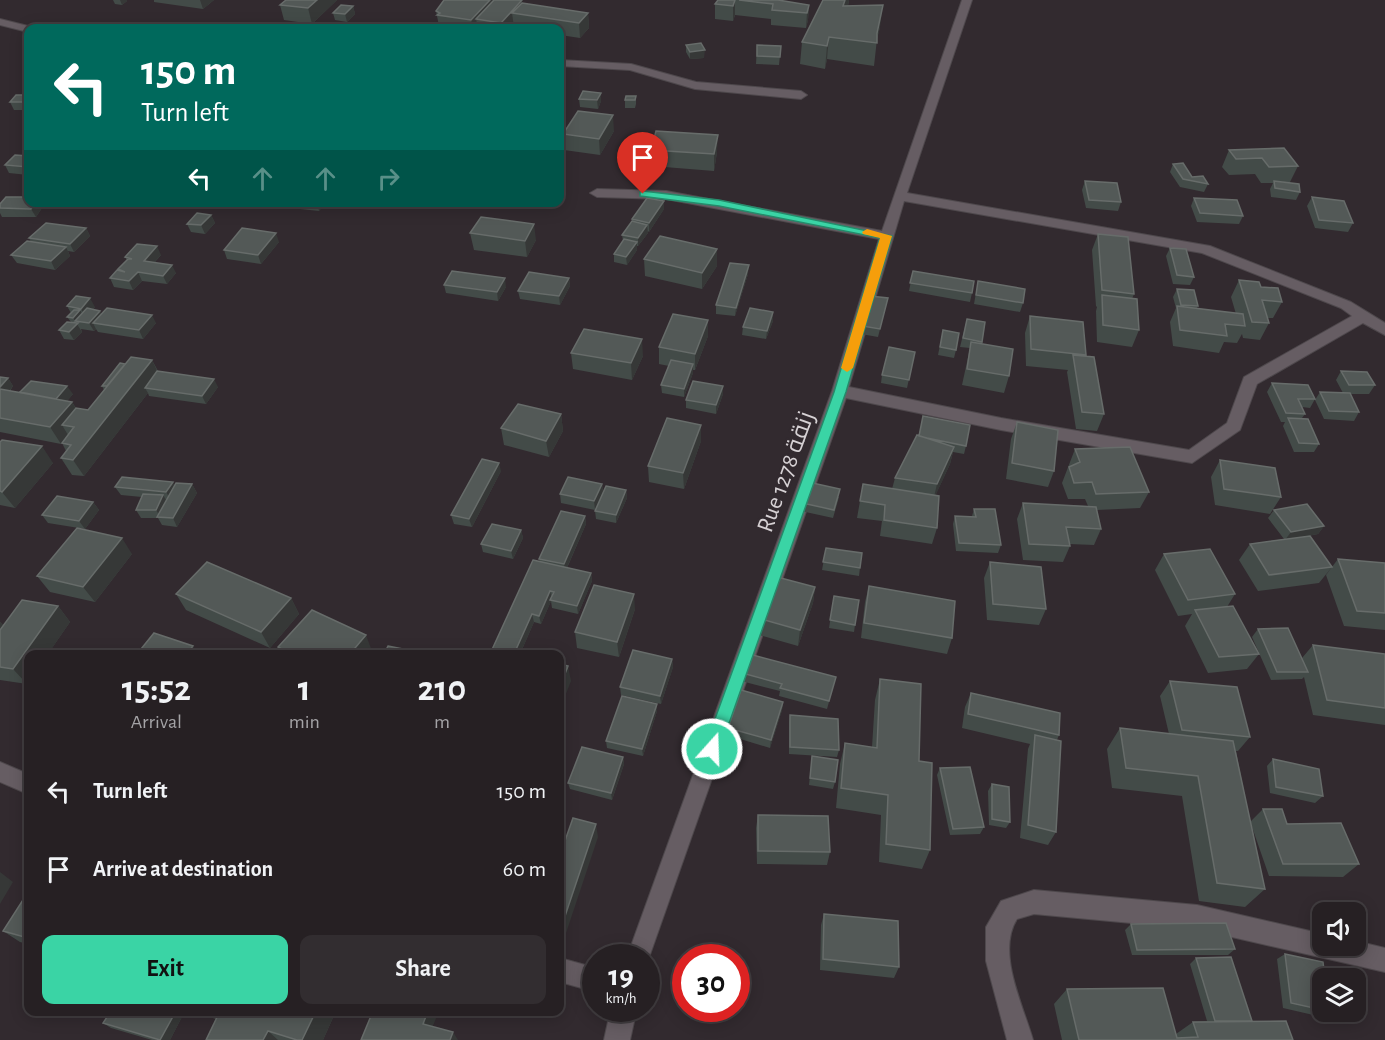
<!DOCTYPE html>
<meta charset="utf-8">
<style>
body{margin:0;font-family:"Alegreya Sans",Cairo,sans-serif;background:#322d30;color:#f1f3f6;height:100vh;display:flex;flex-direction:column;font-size:22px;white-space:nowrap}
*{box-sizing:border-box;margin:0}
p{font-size:20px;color:#a4a3a6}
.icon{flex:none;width:33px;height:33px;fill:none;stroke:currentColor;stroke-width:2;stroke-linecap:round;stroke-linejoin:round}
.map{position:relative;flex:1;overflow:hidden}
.details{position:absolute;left:24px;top:650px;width:540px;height:366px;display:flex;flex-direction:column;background:#262023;border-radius:12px;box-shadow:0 3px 15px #0003,0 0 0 2px #423e41}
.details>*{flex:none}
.banner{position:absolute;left:24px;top:24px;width:540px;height:183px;border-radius:12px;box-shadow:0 3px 15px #0003,0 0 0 2px #423e41;background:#00695c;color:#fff;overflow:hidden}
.tools{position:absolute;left:1312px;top:902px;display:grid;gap:12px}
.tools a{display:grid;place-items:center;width:54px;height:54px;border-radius:12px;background:#262023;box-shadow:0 3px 15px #0003,0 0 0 2px #423e41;font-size:30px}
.speed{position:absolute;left:582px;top:944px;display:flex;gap:12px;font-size:30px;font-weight:700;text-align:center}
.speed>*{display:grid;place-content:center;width:78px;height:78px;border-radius:50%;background:#262023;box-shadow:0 3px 15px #0003,0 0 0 2px #423e41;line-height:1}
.speed small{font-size:15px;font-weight:400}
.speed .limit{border:9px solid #d22;background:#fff;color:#111}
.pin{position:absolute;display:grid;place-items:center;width:51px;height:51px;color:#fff;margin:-62px -26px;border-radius:50% 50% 50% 0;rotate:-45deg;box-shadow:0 0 6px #0007}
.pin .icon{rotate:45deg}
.me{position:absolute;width:66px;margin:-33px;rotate:20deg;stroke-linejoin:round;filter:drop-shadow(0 0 4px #0008)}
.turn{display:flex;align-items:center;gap:21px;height:126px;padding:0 18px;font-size:27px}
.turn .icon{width:78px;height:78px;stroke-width:2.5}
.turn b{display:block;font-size:42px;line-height:51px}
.lanes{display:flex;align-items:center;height:57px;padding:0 18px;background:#0003;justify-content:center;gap:30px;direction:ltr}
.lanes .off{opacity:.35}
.eta{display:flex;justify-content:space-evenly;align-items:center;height:102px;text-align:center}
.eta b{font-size:36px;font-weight:700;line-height:42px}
.button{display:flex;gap:12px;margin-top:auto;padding:12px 18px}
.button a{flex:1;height:69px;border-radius:12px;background:#3ad4a5;color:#111;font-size:24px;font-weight:700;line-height:69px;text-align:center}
.button a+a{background:#322d30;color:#f1f3f6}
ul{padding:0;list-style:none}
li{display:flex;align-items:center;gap:18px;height:78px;padding:0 18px}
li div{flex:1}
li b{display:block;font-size:22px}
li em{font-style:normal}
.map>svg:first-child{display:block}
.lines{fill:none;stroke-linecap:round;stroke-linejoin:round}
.minor-casing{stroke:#4e484c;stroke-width:2}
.minor{fill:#665d63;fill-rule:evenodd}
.wall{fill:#434b48}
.shaded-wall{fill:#363837}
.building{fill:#535957;stroke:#676c6a;stroke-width:1.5}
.route{fill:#3ad4a5;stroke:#268a6b;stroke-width:1.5}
.slow{fill:#f59e0b}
.labels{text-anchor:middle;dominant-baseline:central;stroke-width:4.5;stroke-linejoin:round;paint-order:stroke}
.street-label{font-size:24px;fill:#d6d1d4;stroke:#322a2f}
</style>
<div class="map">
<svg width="1385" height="1040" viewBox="0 0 1385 1040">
<rect width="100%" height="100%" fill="#322a2f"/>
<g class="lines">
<g class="minor-casing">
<path id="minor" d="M962,0H972L907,193L1210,246L1351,302L1385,323V335L1363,323L1257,384L1240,430L1192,463L1001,430L846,398L646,966V957H627L832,391L879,239L666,199L597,197L590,193L597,189L666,191L882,231ZM904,201L1202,253L1341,308L1352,316L1244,377L1227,423L1189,450L1001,418L849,387Z
M0,19L32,27L33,28H28V32L0,25Z
M560,60L631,64L696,82L801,91L807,95L801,99L695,89L630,70L560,66Z
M0,762L28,774V794L0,782Z
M1034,890L1197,905L1323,934V945H1356V941L1385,948V972L1197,929L1034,914L1017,919C996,952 1023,1005 1033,1040H1007L986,961V927L1001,901Z
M560,958L596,968V992L560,982Z
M611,1008H637L630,1040H604Z"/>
</g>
<use href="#minor" class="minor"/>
</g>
<path class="wall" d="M113,0H127V1L122,5L115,4Z
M154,0H214L203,9L154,2Z
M286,0H337L312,24L284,20L280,5Z
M522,0V3L588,13L589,28L580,38L560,35V28H514V27L512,28H440L439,26L436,11Z
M718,0H778L809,5L808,20L806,28L771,25V19L735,15L733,21L715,19V4Z
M823,0H849L848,6L880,27L877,39L874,66L827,59L825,69L800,64L802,42Z
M353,6L355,14L347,22L335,20L333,13Z
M686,45L704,58L690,59L686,52Z
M757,45L781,46L779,65L756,64Z
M28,95V110H14L10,102Z
M636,96V104L635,108H625V100Z
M579,99L601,101L598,109L580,107Z
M614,131L600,155L564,150L563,134Z
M651,150L717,152L714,171L652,166Z
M1229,150L1298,166L1290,182H1284L1300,192L1296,200L1271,197L1270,189L1273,183H1261L1255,174L1229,175L1222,167Z
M28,156V175L9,173L5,165Z
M1173,164L1192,177L1208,184L1204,192L1180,187L1170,172Z
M1085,181L1121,202L1118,211L1086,208L1082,190Z
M1312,197L1353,223L1348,232L1315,228L1307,206Z
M1194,198L1243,216L1239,224L1197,222L1191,206Z
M298,202H326L319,211L300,209Z
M0,204L44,205L36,217H2L0,213Z
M664,209L649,232L648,231V233L638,246H637V250L627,265L614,262V254L623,241L622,235L632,221V219Z
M211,215L215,223L205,234L191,232L187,224Z
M86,228L90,236L74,252L68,251L70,256L55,270L17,263L11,255L31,242L29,238Z
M470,233L536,240L527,257L474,250Z
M1098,234L1134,294L1132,299L1139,330L1132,347L1097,342L1096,311L1097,307L1096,306L1092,250Z
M279,242L261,264L227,259L224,250Z
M1170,248L1194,277L1190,285L1173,284L1166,256Z
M161,255L155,262L176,273L167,284L142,281L133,290L114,287L110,278L119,271L118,269L127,260L125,257Z
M644,259L717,266L702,289L645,276Z
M913,271L972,293L970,302L909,291Z
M748,274L735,316L716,314V305Z
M569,278L570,286L560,305L520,299L518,291Z
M1239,280L1261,287L1282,302L1273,318H1268L1269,323L1260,340L1243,338L1242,334L1237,343L1224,342L1219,353L1173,346L1170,322L1176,308L1173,297L1177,289L1198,306L1197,308L1236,314L1231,297Z
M978,281L1023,303L1020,312L974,304Z
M444,285L506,287L498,301L446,293Z
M888,298L878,337L861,334L862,326Z
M67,306L95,307L93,309L102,314L156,323L143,339L98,332L96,329L94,331L81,329L82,332L74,340L64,339L59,330L71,322L67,317L71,313Z
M773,312V321L766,339L742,335L743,327Z
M1030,316L1086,355V356L1104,414L1097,431L1076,429L1067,372L1068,370L1026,366L1025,333Z
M967,319L985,322L982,344L1009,376L1004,393L962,385L970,348L960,347Z
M708,320V336L695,370H693V373L684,397L662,393L661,385L669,366L659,364V347Z
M943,330L956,350L954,358L938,355Z
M915,352L907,388L881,383L882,375Z
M571,353L643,356L632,380L573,369Z
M152,360L158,371L218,387L206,404L149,396L148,393L84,476L72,475L61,458L66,451L62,443L68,435L61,444L0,432V377L8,378L13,386L10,391L20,392L73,394L67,401L72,402L76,408L88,410L104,390L102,386L125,364Z
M1341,371L1375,385L1369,394H1350L1359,412L1354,421L1324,419L1315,400L1320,392L1343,393L1336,380Z
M1272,383L1315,399L1310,408L1302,407L1305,414L1302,418L1319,444L1314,452H1294L1283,426L1285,422H1281L1267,392Z
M723,394L716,414L686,408V400Z
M561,414L563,431L549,457L504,445L501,428Z
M1017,422L1054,471L1048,487L1006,479L1011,439Z
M917,435L966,446L964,454L953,452L950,464L935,496L937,528L932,544L880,536L882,521L857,518L863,484L892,489L895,478Z
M701,441L684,489L649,482L648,466Z
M0,442L53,463L15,508L0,505Z
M1075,449L1149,492L1140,508L1097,510L1101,529L1094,545L1069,544L1070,546L1063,562L1023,560L1017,519L1023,503L1088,506L1085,499H1068L1062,483Z
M1220,460L1281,497L1270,514L1215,505L1211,477Z
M501,471L472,527L454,524L451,515Z
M192,484L197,493L177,527L162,525L158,518H141L136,510L142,497L121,495L115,487Z
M602,484L603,492L595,510L561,503L560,494Z
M626,490L627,498L616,523L596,519L595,511Z
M839,497L833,518L801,511L802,503Z
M93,502L99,510L85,529L48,523L42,515Z
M974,509L1001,545L998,553L956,551L953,524L955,516H972Z
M1274,510L1324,526L1318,534L1308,536L1332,567L1319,583L1258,591L1239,560L1250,544L1284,539L1268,518Z
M585,516L586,524L567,568L591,573L592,581L578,614L552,608L551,601L541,624L534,622L520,654H490L540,562L539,559Z
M521,530L523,538L513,559L483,552L481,544Z
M826,548L860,568L859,576L822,570Z
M132,554L95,602L50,592L37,576Z
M1164,554L1235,594L1227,607L1259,654L1247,669L1208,673L1185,626L1192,614L1178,616L1155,570Z
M1338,559L1385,563V630L1344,626L1326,575Z
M990,562L1046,609L1039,625L987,620L984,578Z
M869,586L952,638L947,654L861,638L865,602Z
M815,587L813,603L798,646L759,635L761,619Z
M176,594L291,598L299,614L270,648L186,610Z
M834,596L855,625L854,632L829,628Z
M58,606L70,622L27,684L0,680V622L4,626Z
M635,609L619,657L577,648L575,632Z
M1258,629L1302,658L1313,645L1385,654V725L1313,715L1304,677L1302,679L1271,680L1252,637Z
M278,647L372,651L370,654H281Z
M672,659L673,667L661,704L621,695L620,687Z
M742,673L834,684L827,709L779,696L780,691L741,681Z
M880,679L919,761L930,850L922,869L879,862L881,815L836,808L840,764L845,743L872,747L875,700Z
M1170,681L1250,737L1238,751H1236L1250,822L1263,809L1359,864L1343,877L1269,876L1252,827L1265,889L1245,907L1199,901L1182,796L1112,788L1107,749L1120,728L1169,734L1160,696Z
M971,693L1059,735L1057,740L1056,832L1048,845L1020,838L1028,749L1030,744L962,728L965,707Z
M783,702L782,710L770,748L727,735L728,728Z
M657,704V711L643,756L607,748L606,741Z
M790,715L839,750L837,757L789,754V723Z
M812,756L835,782L833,789L809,785Z
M623,757L624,764L612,800L570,789L568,783Z
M1273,759L1323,796L1315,803L1270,793L1267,766Z
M940,768L984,827L980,834L950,835L937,775Z
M992,784L1010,822L1006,828L989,825L988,791Z
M758,815L830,852L827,865L757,864L756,828Z
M28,892V944L20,942L3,931Z
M824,914L899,967L894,978L820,970L821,925Z
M1131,924L1235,949L1228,955H1132L1125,930Z
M1285,954L1323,978V1011H1330V1012L1322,1017L1283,1008L1277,959Z
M1196,958L1252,1021L1293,1040H1062L1054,1004L1067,989L1176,1034L1193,1022L1207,1021L1190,964Z
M190,1011H336L323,1040H206L216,1019Z
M184,1013L170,1040H152L111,1028L103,1023Z"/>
<path class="shaded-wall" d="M120,0H127V1L122,5Z
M200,0H214L203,9Z
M317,0H337L312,24L308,8Z
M490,0H499L476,19L478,28H473L471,20Z
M522,0L524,15L512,13L514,27L512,28H502L501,23Z
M735,0V15L733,21V6Z
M845,0H849L848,5L841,28L843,6Z
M809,5L808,20L806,28L807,13Z
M883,5L880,27L876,43L877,33Z
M353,6L355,14L347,22L345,14Z
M588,13L589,28L580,38L579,23Z
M829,37L827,59L825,69L827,46Z
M705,50L704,58L690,59V52Z
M601,93V101L598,109L597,100Z
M613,115L614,131L600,155L599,139Z
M718,135L717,152L714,171V154Z
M664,201V209L649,232V223Z
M36,202H43L44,205L36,217L31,209Z
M317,202H326L319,211Z
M211,215L215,223L205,234L201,225Z
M534,224L536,240L527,257L525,241Z
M647,225L648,233L638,246V238Z
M86,228L90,236L74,252L70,244Z
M276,233L279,242L261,264L258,255Z
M637,242V250L627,265L626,257Z
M157,246L161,255L148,269L144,261Z
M66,247L70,256L55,270L51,261Z
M717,249V266L702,289V273Z
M172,265L176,273L167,284L163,276Z
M749,265L748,274L735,316L736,308Z
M138,272L142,281L133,290L129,281Z
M505,278L506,287L498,301L497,292Z
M569,278L570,286L560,305L559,296Z
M90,298L95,307L86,317L81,309Z
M80,310L85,319L75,321L82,332L74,340L69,332L77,324L73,318Z
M100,311L105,319L93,323L96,329L94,331L89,323Z
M773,312V321L766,339L767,331Z
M152,315L156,323L143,339L139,330Z
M708,320V336L695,370V354Z
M642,339L643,356L632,380L631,363Z
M152,360L160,377L145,388L148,393L84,476L73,460Z
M693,364V373L684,397V389Z
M8,378L13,386L0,402V387Z
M214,379L218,387L206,404L202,396Z
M67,386L73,394L60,410L55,401Z
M723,386V394L716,414V405Z
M72,402L82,419L62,425L68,435L61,444L50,427Z
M561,414L563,431L549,457L546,441Z
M701,425V441L684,489L683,473Z
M42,446L53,463L15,508L2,492Z
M954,447L950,464L933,501L937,484Z
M499,463L501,471L472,527L469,519Z
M173,482L177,490L171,500L166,492Z
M192,484L197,493L177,527L173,518Z
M602,484L603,492L595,510L594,501Z
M626,490L627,498L616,523V515Z
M163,495L168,503L161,518L156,510Z
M93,502L99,510L85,529L79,521Z
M585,516L586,524L565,572L564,564Z
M1324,526L1318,534L1285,540L1291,532Z
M521,530L523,538L513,559L511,551Z
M122,538L132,554L95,602L83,587Z
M591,573L592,581L578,614L577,606Z
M815,587L813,603L798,646L800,630Z
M550,591L552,599L541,624L539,616Z
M634,594L635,609L619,657L617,642Z
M291,598L299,614L270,648L261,632Z
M58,606L70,622L48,654H28V682L27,684L13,669Z
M532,614L534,622L520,654H514Z
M0,622L4,626L0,632Z
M366,635L372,651L370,654H350Z
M193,646L198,654H187Z
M672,659L673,667L661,704L660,696Z
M568,666L571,681L560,709V687Z
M783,702L782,710L770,748L771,740Z
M657,704V711L643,756L642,749Z
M623,757L624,764L612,800L611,793Z
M596,824L598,837L560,951V931Z
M0,872L13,882L0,904Z
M176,1011H182L184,1013L170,1040H160Z
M316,1011H336L323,1040H302Z
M428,1011H439L430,1033L423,1024Z
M268,1031L278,1040H263Z
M453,1032L458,1040H450Z"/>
<path class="building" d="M286,0H317L308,8L280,5Z
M444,0H490L471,20L437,15L440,13L436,11Z
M494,0H522L501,23L476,19Z
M718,0H735L733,6L715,4Z
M739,0H778L809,5L807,13L772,10L773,4Z
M823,0H845L843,6L883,5L877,33V43L829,37L827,46L802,42Z
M522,3L588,13L579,23L512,13Z
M341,5L353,6L345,14L333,13Z
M450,27H464L463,28H449Z
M701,43L705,50L690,52L686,45Z
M757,45L781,46L780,57L757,56Z
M583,91L601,93L597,100L579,99Z
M16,95H28V102H10Z
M626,96H636L635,100H625Z
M578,111L613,115L599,139L563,134Z
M656,131L718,135L714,154L651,150Z
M1284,148L1298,166L1269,167L1262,158L1236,159L1229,150Z
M15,155L28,156V167L5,165Z
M1183,163L1192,177L1203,176L1208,184L1183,179L1173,164Z
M1085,181L1117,183L1121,202L1089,200Z
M1274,181L1299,184L1300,192L1275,188Z
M6,197H28V202H36L31,209L0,208V204Z
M1312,197L1344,201L1353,223L1319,220Z
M647,198L664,201L649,223L632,219Z
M1194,198L1237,200L1243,216L1200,213Z
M197,213L211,215L201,225L187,224Z
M481,217L534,224L525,241L470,233Z
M632,221L647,225L638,238L622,235Z
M46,223L86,228L70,244L29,238Z
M242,228L276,233L258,255L224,250Z
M1098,234L1128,237L1134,294L1102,290Z
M660,236L717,249L702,273L644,259Z
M624,239L637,242L626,257L614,254Z
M27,241L66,247L51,261L11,255Z
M137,244L157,246L144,261L172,265L163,276L138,272L129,281L110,278L117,270L125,272L118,269L128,259H132L125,257Z
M1170,248L1186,249L1194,277L1177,275Z
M730,263L749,265L736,308L716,305Z
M452,271L505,278L497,292L444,285Z
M913,271L974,281L972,293L910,283Z
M529,272L569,278L559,296L518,291Z
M1239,280L1259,282L1261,287L1278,288L1282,302L1262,300L1269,323L1252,322Z
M978,281L1025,289L1023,303L976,295Z
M1177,289L1194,290L1198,306L1181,305Z
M1102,295L1137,299L1139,330L1103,325Z
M76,296L90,298L81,309L67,306Z
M870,296L888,298L880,329L862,326Z
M1177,306L1243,314L1245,326L1225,324L1227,336L1180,330Z
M87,308L100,311L89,323L75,321Z
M107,308L152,315L139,330L93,323Z
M750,308L773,312L767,331L743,327Z
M74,310H80L73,318L67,317Z
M673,314L708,320L695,354L659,347Z
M1030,316L1083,322L1086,355L1031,349Z
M967,319L985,322L982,342L963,338Z
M67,322L78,323L69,332L59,330Z
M584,329L642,339L631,363L571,353Z
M943,330L959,333L956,350L940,347Z
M971,342L1013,349L1009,376L967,369Z
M889,347L915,352L909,380L882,375Z
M1073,355L1094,357L1104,414L1082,412Z
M131,357L152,360L73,460L61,458L71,445L62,443L74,427L62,425L76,408L88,410Z
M671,360L693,364L684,389L661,385Z
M120,363L125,364L107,386H102Z
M157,371L214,379L202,396L145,388Z
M1341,371L1367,372L1375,385H1349Z
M0,377L8,378L0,387Z
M31,381L67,386L56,399L20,392Z
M693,381L723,386L716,405L686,400Z
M1272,383L1308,385L1315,399H1298L1305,414L1286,413Z
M0,389L72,402L50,427L0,418Z
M1320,392L1350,393L1359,412L1329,411Z
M518,404L561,414L546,441L501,428Z
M923,416L970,425L966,446L927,438L919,436Z
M667,418L701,425L683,473L648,466Z
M1288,418L1308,419L1319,444L1299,443Z
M1017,422L1058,430L1054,471L1012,463Z
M917,435L954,447L937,484L895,478Z
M2,440L42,446L2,492L0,491V442Z
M1130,447L1149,492L1096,494L1092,482L1074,483L1069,467L1080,462L1075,449Z
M482,459L499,463L469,519L451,515Z
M1220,460L1275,468L1281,497L1224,489Z
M122,477L173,482L166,492L115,487Z
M568,477L602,484L594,501L560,494Z
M808,482L840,489L834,510L802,503Z
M176,483L192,484L173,518L157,517Z
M863,484L939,496L937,528L884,520L885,505L860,501Z
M606,486L626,490L616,515L595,511Z
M143,494L163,495L156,510H136Z
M57,496L93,502L79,521L42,515Z
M1023,503L1096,507L1101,529L1066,527L1070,546L1029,544Z
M1307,504L1324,526L1291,532L1274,510Z
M974,509H995L1001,545L959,543L955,516L976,517Z
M561,511L585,516L564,564L539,559Z
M492,524L521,530L511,551L481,544Z
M77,528L122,538L83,587L37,576Z
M1310,536L1332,567L1269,575L1250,544Z
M826,548L862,553L860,568L823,562Z
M1210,549L1235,594L1188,600L1164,554Z
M1338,559L1385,563V613L1357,611Z
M533,560L591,573L577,606L550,600L554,592L550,591L539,616L532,614L514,654H490Z
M207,562L291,598L261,632L176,594Z
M990,562L1041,567L1046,609L993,604Z
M777,577L815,587L800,630L761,619Z
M594,585L634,594L617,642L575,632Z
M869,586L955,601L952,638L864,623Z
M834,596L859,600L855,625L830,620Z
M22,600L58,606L13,669L0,667V630Z
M1233,606L1259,654L1219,657L1195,610Z
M312,610L366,635L350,654H291L278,647Z
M1288,628L1308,672H1277L1258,629Z
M154,633L193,646L187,654H137Z
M1313,645L1385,654V708L1327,700Z
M388,646L428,654H384Z
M633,650L672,659L660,696L620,687Z
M749,654L836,677L829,701L780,688L782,684L742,673Z
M560,664L568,666L560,687Z
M880,679L921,684L919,761L932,763L930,850L886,844L888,795L841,788L845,743L877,748Z
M1170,681L1237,687L1250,737L1182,730Z
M741,690L783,702L771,740L728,728Z
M971,693L1060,713L1059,735L968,714Z
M622,696L657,704L642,749L606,741Z
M790,715L838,719L839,750L790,747Z
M1120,728L1233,741L1265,889L1217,883L1198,776L1126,768Z
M1035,735L1061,741L1056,832L1028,825Z
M582,747L623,757L611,793L568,783Z
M812,756L838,760L835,782L810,778Z
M1273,759L1319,769L1323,796L1276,787Z
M970,767L984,827L953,829L940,768Z
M992,784L1009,787L1010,822L992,819Z
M1263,809H1282L1287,824L1341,823L1359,864H1283Z
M758,815L828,816L830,852L758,851Z
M573,818L596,824L560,931V855Z
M28,892V938L3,931Z
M824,914L898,921L899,967L823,959Z
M1226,923L1235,949L1137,950L1131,924Z
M1285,954L1323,962L1325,978H1323V1010L1291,1003Z
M1231,957L1252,1021H1215L1196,958Z
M1163,988L1177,1038L1198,1037L1193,1022L1286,1021L1293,1040H1079L1067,989Z
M111,1011H176L160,1040L103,1023Z
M220,1011H316L302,1040H297L268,1031L263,1040H206Z
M373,1011H428L423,1024L453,1032L450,1040H361Z"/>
<path class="route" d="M643,191L719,200L892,236L846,392L720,749L717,754L712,756L706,754L704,749L834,392L880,238L719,206L640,196V192Z"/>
<path class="slow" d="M867,229L892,236L853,368L847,372L841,368L880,238L863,234L862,232Z"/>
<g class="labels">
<g class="street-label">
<text transform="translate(786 472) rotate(-70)">Rue 1278 زنقة</text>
</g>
</g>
</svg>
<div class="tools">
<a><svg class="icon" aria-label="sound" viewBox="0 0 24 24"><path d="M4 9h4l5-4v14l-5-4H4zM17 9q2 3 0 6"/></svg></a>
<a><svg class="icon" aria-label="layers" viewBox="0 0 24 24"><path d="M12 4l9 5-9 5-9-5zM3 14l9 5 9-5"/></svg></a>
</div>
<div class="speed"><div>19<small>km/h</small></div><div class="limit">30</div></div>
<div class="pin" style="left:643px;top:194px;background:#d93025"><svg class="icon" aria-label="arrive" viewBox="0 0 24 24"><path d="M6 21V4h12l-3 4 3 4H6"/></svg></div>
<svg class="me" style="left:712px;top:749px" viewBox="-20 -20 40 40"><circle r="17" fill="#3ad4a5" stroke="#fff" stroke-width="3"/><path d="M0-11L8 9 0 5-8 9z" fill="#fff"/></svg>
<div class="banner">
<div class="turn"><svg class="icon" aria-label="left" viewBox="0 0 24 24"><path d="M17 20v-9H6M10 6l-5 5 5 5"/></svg><div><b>150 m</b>Turn left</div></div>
<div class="lanes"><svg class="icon" aria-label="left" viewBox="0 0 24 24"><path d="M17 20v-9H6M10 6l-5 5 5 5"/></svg><svg class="icon off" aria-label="ahead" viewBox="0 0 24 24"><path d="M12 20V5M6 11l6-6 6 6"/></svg><svg class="icon off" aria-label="ahead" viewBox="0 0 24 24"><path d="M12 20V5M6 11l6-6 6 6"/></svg><svg class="icon off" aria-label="right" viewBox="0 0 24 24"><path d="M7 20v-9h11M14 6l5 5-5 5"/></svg></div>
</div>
<section class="details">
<div class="eta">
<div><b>15:52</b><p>Arrival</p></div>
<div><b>1</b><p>min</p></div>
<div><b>210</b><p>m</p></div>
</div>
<ul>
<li><svg class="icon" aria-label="left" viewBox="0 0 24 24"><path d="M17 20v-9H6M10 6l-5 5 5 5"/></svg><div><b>Turn left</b></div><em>150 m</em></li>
<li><svg class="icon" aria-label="arrive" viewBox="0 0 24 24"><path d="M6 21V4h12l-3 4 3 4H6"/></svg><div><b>Arrive at destination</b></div><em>60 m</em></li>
</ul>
<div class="button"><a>Exit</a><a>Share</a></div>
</section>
</div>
